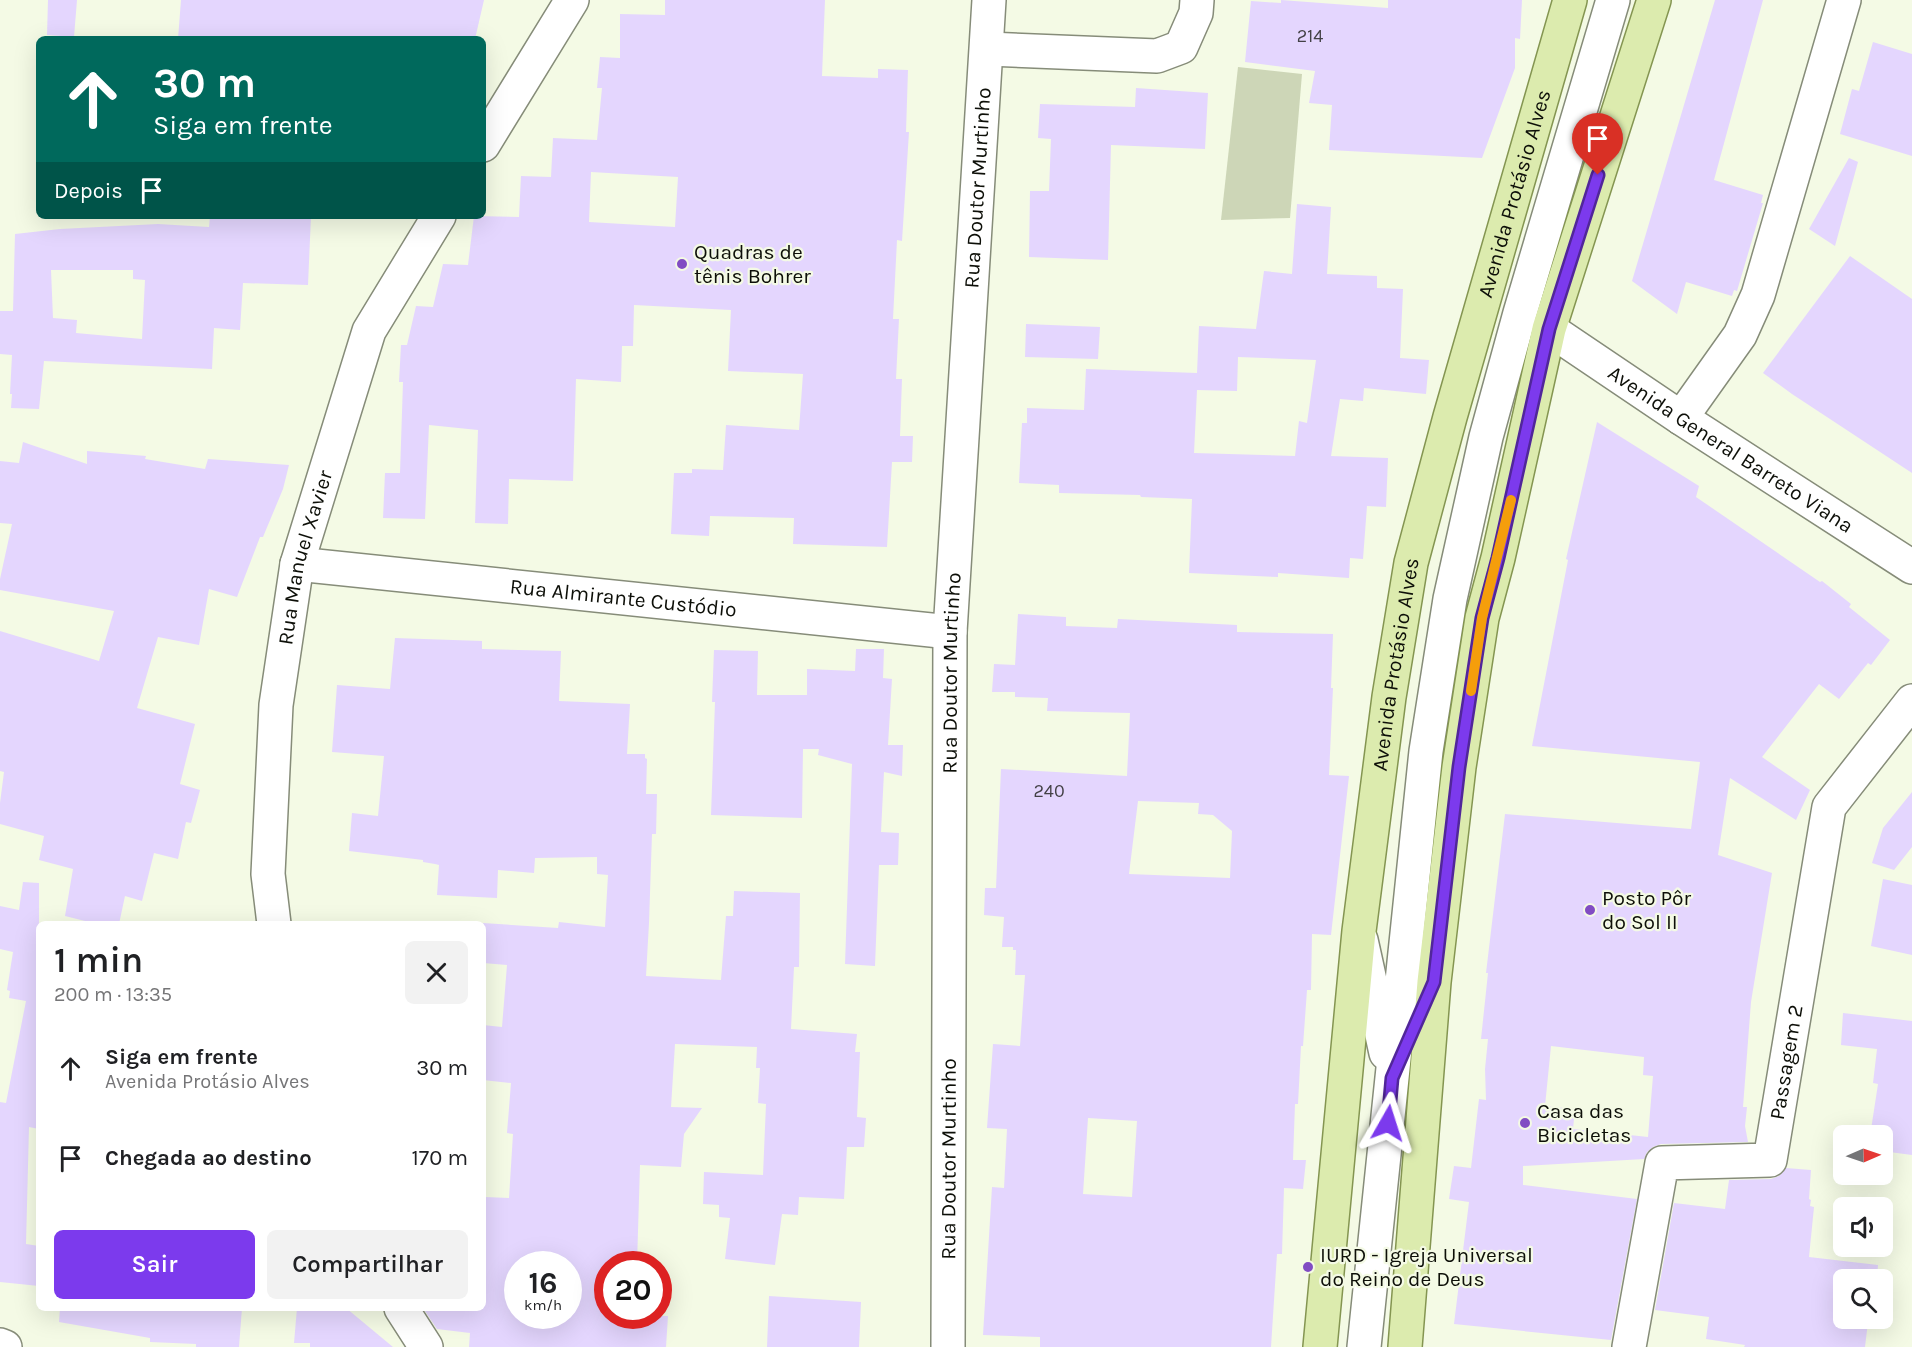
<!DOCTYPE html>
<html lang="pt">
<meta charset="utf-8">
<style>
body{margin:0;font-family:Karla,sans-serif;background:#f2f2f2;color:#202124;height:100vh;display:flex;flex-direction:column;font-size:22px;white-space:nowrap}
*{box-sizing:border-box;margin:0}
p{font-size:20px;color:#757577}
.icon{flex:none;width:33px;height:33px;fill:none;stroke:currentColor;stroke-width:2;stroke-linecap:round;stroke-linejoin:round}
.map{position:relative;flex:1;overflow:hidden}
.panel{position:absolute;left:36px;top:921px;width:450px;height:390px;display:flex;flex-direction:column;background:#fff;border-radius:9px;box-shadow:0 6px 24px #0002}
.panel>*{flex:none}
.hud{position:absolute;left:36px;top:36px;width:450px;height:183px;border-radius:9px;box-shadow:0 6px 24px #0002;background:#00695c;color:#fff;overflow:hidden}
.needle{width:39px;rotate:88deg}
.buttons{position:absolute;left:1833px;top:1125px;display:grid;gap:12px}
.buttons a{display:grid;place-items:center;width:60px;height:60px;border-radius:9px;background:#fff;box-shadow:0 6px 24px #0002;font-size:30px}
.speed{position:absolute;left:504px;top:1251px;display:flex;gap:12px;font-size:30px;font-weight:700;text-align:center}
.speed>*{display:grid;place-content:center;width:78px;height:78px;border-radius:50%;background:#fff;box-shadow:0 6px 24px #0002;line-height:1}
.speed small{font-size:15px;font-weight:400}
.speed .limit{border:9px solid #d22;background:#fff;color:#111}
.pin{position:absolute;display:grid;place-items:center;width:51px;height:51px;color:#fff;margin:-62px -26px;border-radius:50% 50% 50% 0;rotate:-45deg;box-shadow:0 0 6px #0007}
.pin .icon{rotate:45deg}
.me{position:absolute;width:66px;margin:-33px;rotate:6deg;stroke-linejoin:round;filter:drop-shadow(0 0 4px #0008)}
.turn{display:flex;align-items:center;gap:21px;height:126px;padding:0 18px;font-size:27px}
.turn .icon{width:78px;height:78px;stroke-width:2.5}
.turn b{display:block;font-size:42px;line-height:51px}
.then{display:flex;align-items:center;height:57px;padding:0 18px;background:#0003;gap:12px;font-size:22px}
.round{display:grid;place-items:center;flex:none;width:63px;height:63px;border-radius:9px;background:#f2f2f2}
.summary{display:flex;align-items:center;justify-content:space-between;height:102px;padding:0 18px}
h1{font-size:36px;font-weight:600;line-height:45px}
.button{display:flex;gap:12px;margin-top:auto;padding:12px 18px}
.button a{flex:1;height:69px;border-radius:9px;background:#7c3aed;color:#fff;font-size:24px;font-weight:600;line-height:69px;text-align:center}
.button a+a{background:#f2f2f2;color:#202124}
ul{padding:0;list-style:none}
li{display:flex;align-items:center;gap:18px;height:90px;padding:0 18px}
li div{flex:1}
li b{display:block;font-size:22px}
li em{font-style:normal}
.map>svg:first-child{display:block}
.green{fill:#cdd6b7}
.building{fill:#e4d6fe;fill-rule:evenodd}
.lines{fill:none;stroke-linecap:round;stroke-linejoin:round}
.minor-casing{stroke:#868c79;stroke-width:36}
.major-casing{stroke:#849551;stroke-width:36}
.minor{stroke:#fff;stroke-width:33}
.major{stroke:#dcebae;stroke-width:33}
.route-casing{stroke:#51269a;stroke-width:15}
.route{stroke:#7c3aed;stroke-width:10}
.slow{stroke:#f59e0b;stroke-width:10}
.poi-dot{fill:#814cc3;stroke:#f4fae5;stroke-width:2}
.labels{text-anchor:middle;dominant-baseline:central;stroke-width:4.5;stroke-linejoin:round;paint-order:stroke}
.number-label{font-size:18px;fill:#434146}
.street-label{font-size:21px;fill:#0d0f08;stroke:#f4fae5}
.poi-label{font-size:21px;fill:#0d0f08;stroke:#f4fae5;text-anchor:start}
</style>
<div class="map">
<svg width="1912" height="1347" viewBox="0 0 1912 1347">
<rect width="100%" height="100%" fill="#f4fae5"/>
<path class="green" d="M1238,67L1302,74L1290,218L1221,220Z"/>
<path class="building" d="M48,0H77L74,37L47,35Z
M181,0H484L475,39H178Z
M665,0H825L822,76L878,78V69L908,70L906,132H909L902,241L897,240L893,319H899L896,379H902L900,436H913L912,462H892L887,547L793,544L794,518L710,516L709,536L671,534L674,473H692V469L723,470L726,425L799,430L803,374L728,371L731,310L634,305L633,346H622L621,382L576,379L573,481L509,479L508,524L475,523L478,430L429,425L425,519L383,518L385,473H400L403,382H399L401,345H407L416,306L433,307L443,264L468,265L474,216L519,217L521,176L551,177L553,138L597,140L602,88H597L600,57L620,58V14L665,15ZM591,172L678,177L675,227L589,222Z
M1281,0L1388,8V0H1522L1520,39L1515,38V68L1482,158L1329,150L1332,105L1309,103L1315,71L1245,62L1251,1L1281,3Z
M1715,0H1763L1714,180L1763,195L1761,203H1763L1737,291L1734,290L1732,296L1686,282L1677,314L1632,281Z
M1873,42L1912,54V156L1840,134L1852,89L1859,91Z
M1136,88L1208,93L1205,149L1111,145L1108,260L1029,257L1030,191H1049L1051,139L1038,138L1040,104L1135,107Z
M1849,158L1858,162L1835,246L1809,229Z
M1297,204L1331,207L1327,274L1377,276V288L1403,289L1400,358L1429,360L1426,394L1364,388L1363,401L1340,399L1331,456L1388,458L1386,507L1367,506L1363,559L1350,558L1349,578L1278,573V577L1189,573L1192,499L1141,497L1140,495L1059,493V485L1019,483L1022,423H1027V408L1084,410L1086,369L1197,373L1199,326L1256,329L1264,271L1292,274ZM1238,357L1316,360L1307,423L1299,421L1295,456L1194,453L1197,390L1237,391Z
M210,216H311L308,285L243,283L240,330L214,328L212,369L44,361L39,409L11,408L12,394H10L12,355L0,354V311H13L15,234L60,229L158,224L209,227ZM51,270H133V279L145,280L142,339L76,333L77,320L53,318Z
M1850,256L1912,299V473L1792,394L1763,373Z
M1026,324L1100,327L1098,359L1025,357Z
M1597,422L1699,486L1696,497L1820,582L1822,581L1851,604L1849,607L1890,640L1871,665L1868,663L1839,699L1819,684L1762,757L1810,790L1796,820L1730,778L1718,855L1772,873L1751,1002L1743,1107H1747L1745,1126L1748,1142L1661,1144L1653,1147L1647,1152L1644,1159L1523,1166V1185L1637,1199L1611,1340L1454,1324L1469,1202L1449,1199L1454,1166L1471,1168L1479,1099L1486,1100L1485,1069L1488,1039H1481L1488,973H1486L1505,814L1691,829L1700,762L1532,746L1568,560L1566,559ZM1551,1046L1644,1057L1643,1075L1653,1076L1648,1137L1573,1129L1575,1109L1545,1106Z
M23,442L87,464V451L146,456L145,459L205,469L208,459L289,465L283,489L263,537H260L237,597L209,589L199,645L158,637L137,708L195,724L180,784L200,790L191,823L186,822L178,859L154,853L142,901L125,896L119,924H97L65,916L73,869L39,860L44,836L0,824V803L4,772L0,771V631L99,661L114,611L0,590V579L12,524L0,523V461L19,463Z
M1018,614L1066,617V626L1117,628L1118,619L1237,625V632L1333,634L1331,688H1333L1329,775L1349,776L1331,935L1312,934L1311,990H1307L1303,1046H1301L1298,1104H1295L1293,1160H1306L1303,1189L1284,1188L1282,1254H1277L1271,1347H1040V1337L983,1335L992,1187L1004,1188L1007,1129L987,1128L993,1044L1020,1046L1025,975H1015L1016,950H1013V947H1002L1004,917L984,915L985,888H996L1001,769L1127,776L1130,713L1047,711L1048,698L1015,697V692H992L994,664L1015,665ZM1138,801L1199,803L1198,814L1213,815L1232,831L1230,878L1129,874ZM1088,1118L1137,1121L1132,1197L1083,1194Z
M395,638L482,641V649L561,651L559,701L630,704L627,754H645V758L647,759L646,794H657L656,834H652L649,923L646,976L721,980L726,916H733L734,891L800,893L799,967H794L791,1029L857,1034L855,1052H860L857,1117L866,1118L864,1147H847L844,1199L799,1197L798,1215L782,1214L775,1265L725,1259L730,1218L719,1217V1205L703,1204L704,1172L763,1175L766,1104L758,1103L760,1068H756L757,1047L675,1044L671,1107L702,1108L684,1134L681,1167L640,1165L637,1264H608V1316H668L666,1347H469L470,1333L437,1329L423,1308H483L485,1197L509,1198L513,1134L507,1133L511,1083L483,1080V1025L502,1027L507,965L483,963V923L558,928L559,922L605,927L608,875L597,874V857L535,858L534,873L498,870L497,898L437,895L439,865L435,864L423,862V860L349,851L352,813L378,816L384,756L332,752L337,685L390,689ZM518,1264H568V1316H518Z
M856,649H884L883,678L892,679L888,745H903L902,776L884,772L881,832L899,833L898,865H879L875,966L845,964L852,764L818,755L819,749H803L802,818L711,815L715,702H712L714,650L758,651L757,695H807V669L855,671Z
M1912,792V847L1894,870L1872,863L1883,828Z
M1883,879L1912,885V955L1871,946Z
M23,882L39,883V1129L29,1127L26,1244L39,1246V1286L0,1282V1102L6,1103L26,1001L9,998L10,991L7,990L13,952L0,949V906L19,910Z
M1843,1013L1912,1021V1155L1882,1151V1136H1870L1878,1084L1873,1083L1877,1049L1841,1045Z
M1786,1168L1811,1170L1809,1199L1811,1200L1810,1206L1814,1207L1809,1257L1878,1265L1877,1280H1844V1318H1873L1872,1322H1868L1865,1347H1744L1745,1345L1706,1339L1709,1317L1655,1310L1674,1203L1725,1209L1729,1180L1771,1179L1779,1176Z
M769,1296L861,1302L859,1347H767Z
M60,1308H242L239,1347H196V1344L150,1342V1338L59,1322Z
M297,1308H346L393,1347H310V1343H294Z"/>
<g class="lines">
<g class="minor-casing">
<g id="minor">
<path d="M988,49L1157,56L1181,47L1196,13L1197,0"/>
<path d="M483,145L572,0"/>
<path id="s1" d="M1549,329L1681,418L1912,567"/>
<path d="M1681,418L1740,335L1758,295L1844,0"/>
<path id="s2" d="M297,564L950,632"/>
<path id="s3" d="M274,924L268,874L276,705L297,564L369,331L439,216"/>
<path d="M1361,940L1386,1053"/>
<path d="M401,1308L426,1347"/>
<path d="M0,1345L5,1347"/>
<path id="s4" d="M948,1347L950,632L989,0"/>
<path d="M1364,1347L1426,751L1450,599L1486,437L1520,313L1613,0"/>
<path id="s5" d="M1629,1347L1662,1163L1770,1160L1829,807L1912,701"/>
</g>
</g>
<g class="major-casing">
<g id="major">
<path id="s6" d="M1320,1347L1359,931L1389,697L1411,563L1450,417L1570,0"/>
<path d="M1405,1347L1434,982L1459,767L1482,618L1498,558L1549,329L1654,0"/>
</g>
</g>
<use href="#minor" class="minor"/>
<use href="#major" class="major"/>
</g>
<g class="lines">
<g class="route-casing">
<path id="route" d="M1388,1123L1392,1078L1434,982L1459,767L1482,618L1498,558L1549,329L1598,175"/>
</g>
<use href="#route" class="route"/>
<path class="slow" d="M1471,691L1482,618L1511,500"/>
</g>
<g class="poi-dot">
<circle cx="682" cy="264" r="6"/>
<circle cx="1590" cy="910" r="6"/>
<circle cx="1525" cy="1123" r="6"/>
<circle cx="1308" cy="1267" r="6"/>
</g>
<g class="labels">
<g class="number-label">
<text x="1310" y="36">214</text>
<text x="1049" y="791">240</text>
</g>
<g class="street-label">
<text stroke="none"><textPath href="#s4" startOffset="1160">Rua Doutor Murtinho</textPath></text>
<text stroke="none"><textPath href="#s6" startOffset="1173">Avenida Protásio Alves</textPath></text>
<text stroke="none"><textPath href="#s1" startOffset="218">Avenida General Barreto Viana</textPath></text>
<text stroke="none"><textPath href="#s3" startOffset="370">Rua Manuel Xavier</textPath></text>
<text stroke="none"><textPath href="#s2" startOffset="328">Rua Almirante Custódio</textPath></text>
<text stroke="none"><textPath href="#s6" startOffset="687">Avenida Protásio Alves</textPath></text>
<text stroke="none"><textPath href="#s4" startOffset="674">Rua Doutor Murtinho</textPath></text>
<text stroke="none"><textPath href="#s5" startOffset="394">Passagem 2</textPath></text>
<text stroke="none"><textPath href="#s4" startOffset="188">Rua Doutor Murtinho</textPath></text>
</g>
<g class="poi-label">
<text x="694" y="252">Quadras de<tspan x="694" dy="24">tênis Bohrer</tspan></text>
<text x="1602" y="898">Posto Pôr<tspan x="1602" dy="24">do Sol II</tspan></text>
<text x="1537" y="1111">Casa das<tspan x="1537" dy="24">Bicicletas</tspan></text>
<text x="1320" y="1255">IURD - Igreja Universal<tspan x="1320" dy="24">do Reino de Deus</tspan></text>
</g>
</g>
</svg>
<div class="buttons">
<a><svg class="needle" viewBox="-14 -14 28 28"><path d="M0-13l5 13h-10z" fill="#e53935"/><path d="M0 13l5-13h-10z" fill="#757577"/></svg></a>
<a><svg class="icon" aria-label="sound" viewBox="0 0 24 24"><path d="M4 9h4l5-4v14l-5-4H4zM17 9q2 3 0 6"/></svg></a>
<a><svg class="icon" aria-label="search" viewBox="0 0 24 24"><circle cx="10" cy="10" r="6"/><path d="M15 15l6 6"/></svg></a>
</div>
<div class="speed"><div>16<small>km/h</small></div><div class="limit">20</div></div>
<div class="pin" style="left:1598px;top:175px;background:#d93025"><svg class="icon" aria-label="arrive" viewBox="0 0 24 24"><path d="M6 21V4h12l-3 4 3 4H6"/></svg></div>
<svg class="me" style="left:1388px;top:1123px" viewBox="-20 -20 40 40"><path d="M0-17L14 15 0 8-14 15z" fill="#7c3aed" stroke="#fff" stroke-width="4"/></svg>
<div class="hud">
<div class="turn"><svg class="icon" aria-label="ahead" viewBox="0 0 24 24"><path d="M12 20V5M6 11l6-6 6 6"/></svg><div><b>30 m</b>Siga em frente</div></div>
<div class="then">Depois<svg class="icon" aria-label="arrive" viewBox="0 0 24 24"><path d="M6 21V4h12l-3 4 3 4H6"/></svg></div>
</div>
<section class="panel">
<div class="summary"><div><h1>1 min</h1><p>200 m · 13:35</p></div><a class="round"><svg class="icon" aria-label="close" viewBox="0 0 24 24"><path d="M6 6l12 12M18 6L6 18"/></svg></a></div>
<ul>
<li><svg class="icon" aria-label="ahead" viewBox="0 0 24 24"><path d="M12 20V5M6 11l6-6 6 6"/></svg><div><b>Siga em frente</b><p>Avenida Protásio Alves</p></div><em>30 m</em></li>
<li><svg class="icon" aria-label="arrive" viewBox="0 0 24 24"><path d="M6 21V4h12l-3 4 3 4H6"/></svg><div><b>Chegada ao destino</b></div><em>170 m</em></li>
</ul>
<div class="button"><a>Sair</a><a>Compartilhar</a></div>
</section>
</div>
